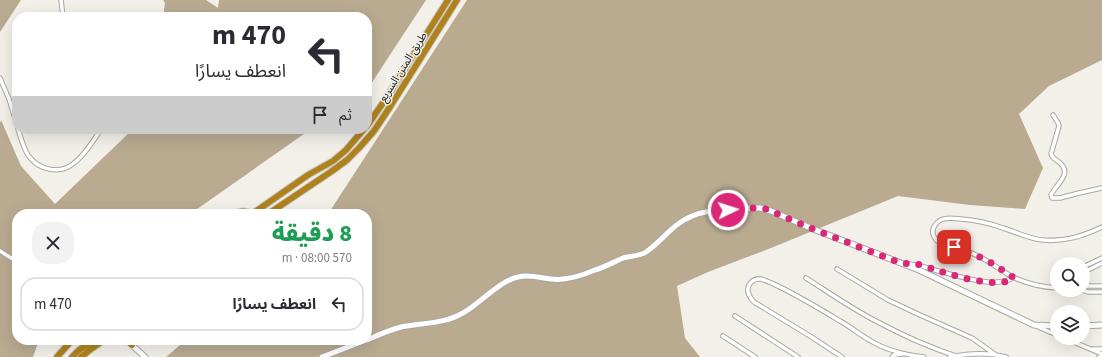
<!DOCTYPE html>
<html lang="ar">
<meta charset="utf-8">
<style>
body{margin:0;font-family:"Source Sans 3","Noto Sans Arabic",sans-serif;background:#f2f2f3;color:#2b2b33;direction:rtl;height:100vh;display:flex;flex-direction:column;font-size:15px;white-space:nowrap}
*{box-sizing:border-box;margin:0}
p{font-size:13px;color:#7c7c81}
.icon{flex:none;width:22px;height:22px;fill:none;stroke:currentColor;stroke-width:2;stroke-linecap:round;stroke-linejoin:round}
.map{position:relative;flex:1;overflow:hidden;direction:ltr}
.sheet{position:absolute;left:12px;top:209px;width:360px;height:136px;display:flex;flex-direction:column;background:#fff;border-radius:16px;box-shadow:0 4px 16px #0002;direction:rtl}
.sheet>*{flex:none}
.banner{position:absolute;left:12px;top:12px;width:360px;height:122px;border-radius:16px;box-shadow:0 4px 16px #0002;direction:rtl;background:#fff;color:#2b2b33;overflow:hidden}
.fabs{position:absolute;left:1050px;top:257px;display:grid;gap:8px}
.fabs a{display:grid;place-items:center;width:40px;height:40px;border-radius:50%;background:#fff;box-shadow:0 4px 16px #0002;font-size:20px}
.pin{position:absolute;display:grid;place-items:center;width:34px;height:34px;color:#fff;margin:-17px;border-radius:8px;box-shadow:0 2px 6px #0006}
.me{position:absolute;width:44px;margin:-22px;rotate:86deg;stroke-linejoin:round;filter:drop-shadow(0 0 3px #0008)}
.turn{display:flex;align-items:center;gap:14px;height:84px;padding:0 20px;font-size:18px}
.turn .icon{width:52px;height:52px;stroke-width:2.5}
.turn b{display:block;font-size:28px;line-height:34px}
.then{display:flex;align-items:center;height:38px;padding:0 20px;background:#0003;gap:8px;font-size:15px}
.round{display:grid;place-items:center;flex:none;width:42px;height:42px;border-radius:16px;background:#f2f2f3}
.head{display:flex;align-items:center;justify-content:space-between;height:68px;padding:0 20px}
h1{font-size:24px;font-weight:800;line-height:30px;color:#1e9e55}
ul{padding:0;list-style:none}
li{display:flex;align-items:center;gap:12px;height:54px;margin:0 8px 6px;padding:0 12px;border:2px solid #e1e1e2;border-radius:16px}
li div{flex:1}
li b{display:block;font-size:15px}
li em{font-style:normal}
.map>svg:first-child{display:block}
.forest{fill:#b9aa90}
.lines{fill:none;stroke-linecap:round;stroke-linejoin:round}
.street-casing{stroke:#aaa7a2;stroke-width:5.5}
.secondary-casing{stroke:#aaa7a2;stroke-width:7}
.highway-casing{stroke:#ccc;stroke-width:8}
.street{stroke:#fff;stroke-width:3.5}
.secondary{stroke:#fff;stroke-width:5}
.highway{stroke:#af821d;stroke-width:6}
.route{stroke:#db2777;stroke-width:7;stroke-dasharray:0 12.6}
.labels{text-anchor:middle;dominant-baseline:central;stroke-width:3;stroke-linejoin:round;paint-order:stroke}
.street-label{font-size:11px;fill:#181715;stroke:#f3f0ea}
</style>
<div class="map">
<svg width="1102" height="357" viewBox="0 0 1102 357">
<rect width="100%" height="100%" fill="#f3f0ea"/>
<path class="forest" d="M0,0H21L0,32Z
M163,0H206L218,8L219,0H426L367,90V17H163L165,3Z
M467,0H1102V60L1049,86L1019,114L1043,168L1025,209L970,205L898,196L771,248L708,272L677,286L685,338L700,357H166L186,340H367V214H328Z
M1,120L21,166L55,204L133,129H311L190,214H17V340H39L33,357H0V123Z"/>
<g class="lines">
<g class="street-casing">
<path id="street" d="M61,0L63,17
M0,78L9,99L17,125
M1053,115L1058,123L1059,126L1051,154C1053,160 1058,160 1062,165C1071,175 1055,186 1051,195L1052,198H1060L1079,193L1102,188
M18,129C21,138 23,147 28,155C38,170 60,175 74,163C85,155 94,140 101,129
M0,251L11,258L17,260
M904,264C915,263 925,267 935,270C954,275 997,290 1014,277
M1083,267L1102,258
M837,269L888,300L920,315L972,338L996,355
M1083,276L1086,271L1102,263
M806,278C828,292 851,308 874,320C900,334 928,347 956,356
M1083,286H1102
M1057,288C1042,287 1028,284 1015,278C1002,272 991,262 978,256C966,250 953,246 940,243C934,239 931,233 934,227C939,216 951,218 961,219C975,220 989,223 1003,228C1016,232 1029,239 1043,240C1065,242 1083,236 1102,227
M1082,290L1088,292H1102
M735,316L798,357
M1036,326L1057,335
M723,336L755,357
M1064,338L1102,354
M1093,349H1102
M842,357L810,336L754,302C751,299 749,296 748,292C747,284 753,278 761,279C769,281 777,286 784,289C803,299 822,310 840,321C851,327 860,335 871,341C886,350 906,355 924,357
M892,357L894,355L902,354
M950,357C969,353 988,352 1006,357
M1099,357H1102"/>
</g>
<g class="secondary-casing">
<path id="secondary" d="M1083,326L1102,325
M367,340C378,335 389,330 401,327C422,323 444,324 463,313C479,304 501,280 518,277C529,274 540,278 551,279C566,281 581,276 595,270C605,267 614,262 623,258C631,256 640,256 646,252C658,244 667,232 678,224C699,208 729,209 754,208H760L771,211L813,229L919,270L1034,325L1057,326
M132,345L145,357
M322,357L366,340"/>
</g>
<g class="highway-casing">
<path id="highway" d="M367,126L385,100L448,0
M234,214C240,211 245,210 251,214
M252,214L308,175L333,161L346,150L364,129
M268,214L332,171L347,160L359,148L374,131L390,107L457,0
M127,340L132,345
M57,357L72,340
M72,357L78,351L93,340
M81,357L91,349L104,340"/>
</g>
<use href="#street" class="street"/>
<use href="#secondary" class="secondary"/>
<use href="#highway" class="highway"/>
</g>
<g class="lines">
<path class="route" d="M728,210L754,208L766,209L813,229L903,264C914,262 924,266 933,269C952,275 998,290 1014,278L995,265L976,255L954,247"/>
</g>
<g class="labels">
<g class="street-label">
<text transform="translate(403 67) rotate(-58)">طريق المتن السريع</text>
</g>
</g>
</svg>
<div class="fabs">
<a><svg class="icon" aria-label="search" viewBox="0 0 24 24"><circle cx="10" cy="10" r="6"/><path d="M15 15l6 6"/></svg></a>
<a><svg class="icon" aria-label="layers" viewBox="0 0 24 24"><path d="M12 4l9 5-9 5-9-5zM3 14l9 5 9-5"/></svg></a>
</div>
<div class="pin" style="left:954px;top:247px;background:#d93025"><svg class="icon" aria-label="arrive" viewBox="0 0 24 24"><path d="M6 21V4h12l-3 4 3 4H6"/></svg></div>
<svg class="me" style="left:728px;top:210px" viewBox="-20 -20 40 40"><circle r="17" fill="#db2777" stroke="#fff" stroke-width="3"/><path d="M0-11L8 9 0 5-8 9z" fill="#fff"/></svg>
<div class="banner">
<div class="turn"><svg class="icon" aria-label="left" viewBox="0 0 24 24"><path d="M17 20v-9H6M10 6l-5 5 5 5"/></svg><div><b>470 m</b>انعطف يسارًا</div></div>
<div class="then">ثم<svg class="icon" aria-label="arrive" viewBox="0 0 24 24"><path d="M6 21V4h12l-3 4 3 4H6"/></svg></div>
</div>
<section class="sheet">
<div class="head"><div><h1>8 دقيقة</h1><p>570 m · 08:00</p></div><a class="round"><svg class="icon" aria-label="close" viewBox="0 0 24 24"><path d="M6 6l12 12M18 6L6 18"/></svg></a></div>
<ul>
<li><svg class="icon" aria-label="left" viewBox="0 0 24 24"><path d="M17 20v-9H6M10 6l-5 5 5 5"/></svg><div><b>انعطف يسارًا</b></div><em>470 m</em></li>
</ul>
</section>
</div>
